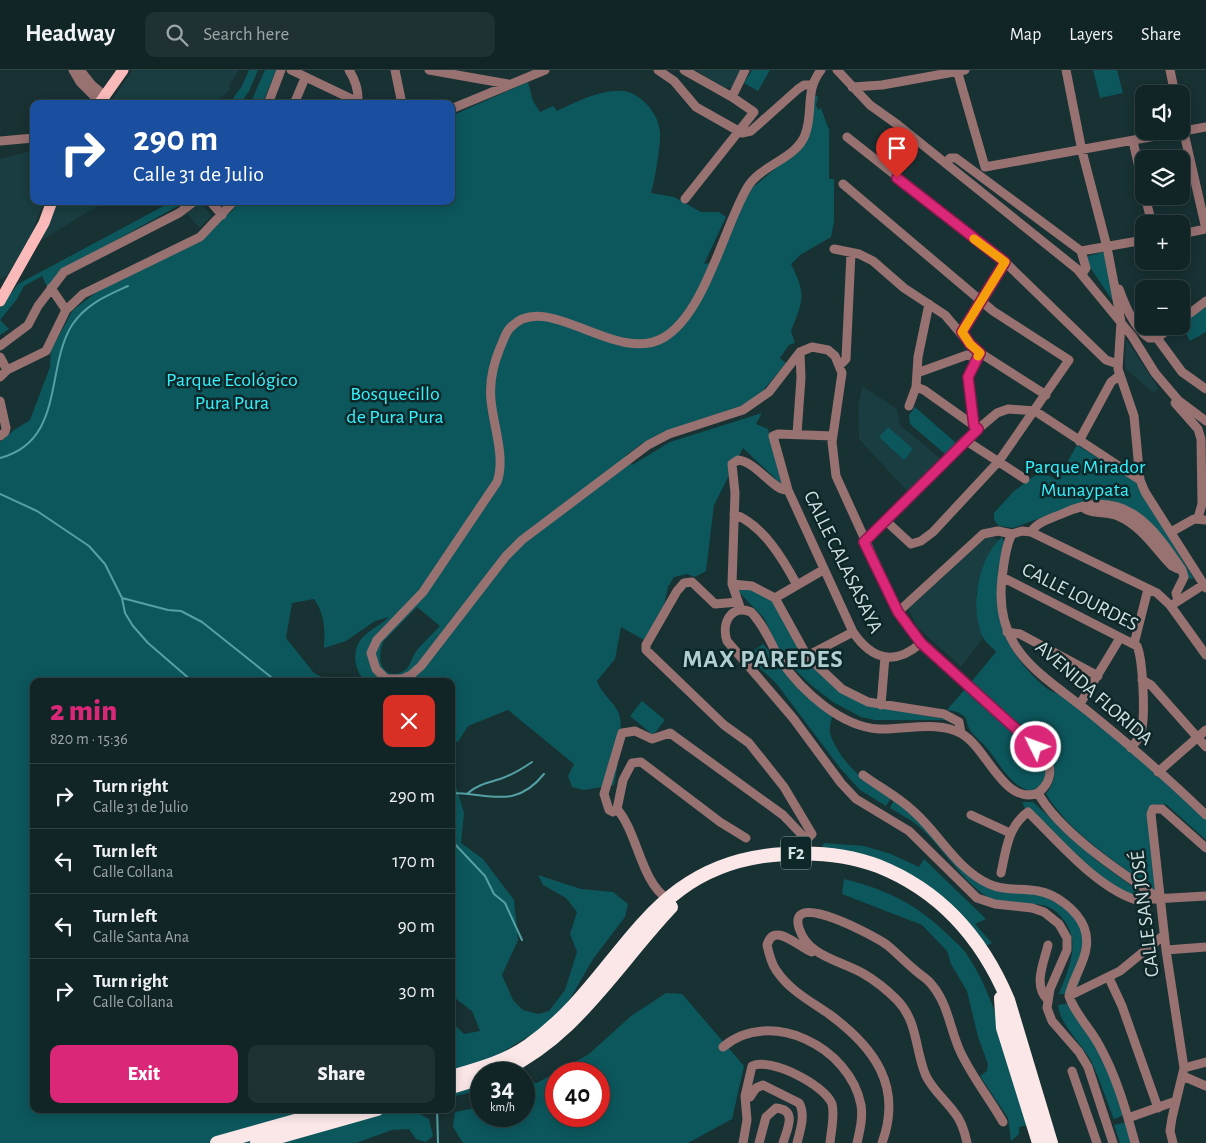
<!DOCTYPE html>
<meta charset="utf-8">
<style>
body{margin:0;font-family:"Alegreya Sans",sans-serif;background:#1f3132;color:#f1f3f6;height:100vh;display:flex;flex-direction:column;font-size:19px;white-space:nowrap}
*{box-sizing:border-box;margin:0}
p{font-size:16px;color:#9ca5a7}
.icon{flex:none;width:28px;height:28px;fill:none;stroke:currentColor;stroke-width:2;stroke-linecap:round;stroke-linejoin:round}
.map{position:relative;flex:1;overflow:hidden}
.details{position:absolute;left:30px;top:608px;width:425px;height:435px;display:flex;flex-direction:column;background:#122526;border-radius:10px;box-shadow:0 2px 12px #0003,0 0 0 1px #314243}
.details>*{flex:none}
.banner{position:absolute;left:30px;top:30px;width:425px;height:105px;border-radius:10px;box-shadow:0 2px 12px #0003,0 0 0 1px #314243;background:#1a4fa0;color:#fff;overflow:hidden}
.buttons{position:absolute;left:1135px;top:15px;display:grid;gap:10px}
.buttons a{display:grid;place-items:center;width:55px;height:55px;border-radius:10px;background:#122526;box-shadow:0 2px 12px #0003,0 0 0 1px #314243;font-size:25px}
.speed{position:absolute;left:470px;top:992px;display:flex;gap:10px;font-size:25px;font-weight:700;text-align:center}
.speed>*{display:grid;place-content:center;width:65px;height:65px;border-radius:50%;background:#122526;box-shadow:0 2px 12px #0003,0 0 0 1px #314243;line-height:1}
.speed small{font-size:12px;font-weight:400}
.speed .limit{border:8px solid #d22;background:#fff;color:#111}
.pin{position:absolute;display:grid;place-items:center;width:42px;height:42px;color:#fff;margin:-51px -21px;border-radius:50% 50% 50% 0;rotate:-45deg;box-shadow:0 0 5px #0007}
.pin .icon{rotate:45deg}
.me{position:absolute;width:55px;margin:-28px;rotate:312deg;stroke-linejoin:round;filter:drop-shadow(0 0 4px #0008)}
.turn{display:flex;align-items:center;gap:18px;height:105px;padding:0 20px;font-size:22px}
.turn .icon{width:65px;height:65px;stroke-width:2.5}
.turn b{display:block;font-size:35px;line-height:42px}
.round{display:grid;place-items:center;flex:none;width:52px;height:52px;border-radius:10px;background:#1f3132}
.summary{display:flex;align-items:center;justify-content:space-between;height:85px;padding:0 20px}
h1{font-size:30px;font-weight:800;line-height:38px;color:#db2777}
.primary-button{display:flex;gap:10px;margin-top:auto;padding:10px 20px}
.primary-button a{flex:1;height:58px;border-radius:10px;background:#db2777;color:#fff;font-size:20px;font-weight:800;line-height:58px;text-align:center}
.primary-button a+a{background:#1f3132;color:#f1f3f6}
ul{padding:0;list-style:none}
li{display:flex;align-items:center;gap:15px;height:65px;padding:0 20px;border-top:1px solid #314243}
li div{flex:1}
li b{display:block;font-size:19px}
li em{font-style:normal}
header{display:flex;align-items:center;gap:30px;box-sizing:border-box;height:70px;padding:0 25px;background:#122526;border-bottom:1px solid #314243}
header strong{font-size:24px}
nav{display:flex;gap:28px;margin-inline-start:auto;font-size:18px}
.search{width:350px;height:45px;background:#1f3132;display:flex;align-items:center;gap:12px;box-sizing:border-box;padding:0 18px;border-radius:10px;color:#9ca5a7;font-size:19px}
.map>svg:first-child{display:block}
.built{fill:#193d40}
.green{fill:#0c575c;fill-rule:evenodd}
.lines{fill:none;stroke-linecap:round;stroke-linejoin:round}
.stream{stroke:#54a0a4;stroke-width:2}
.minor{stroke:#987171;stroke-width:9}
.major{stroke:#fababa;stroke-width:11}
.highway{stroke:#fbe7e7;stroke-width:14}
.route-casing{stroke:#8e194d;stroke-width:12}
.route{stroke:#db2777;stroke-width:9}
.slow{stroke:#f59e0b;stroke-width:9}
.labels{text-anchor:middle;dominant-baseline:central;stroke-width:5;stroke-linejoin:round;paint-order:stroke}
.shield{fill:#0e2729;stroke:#96a8a9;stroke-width:1}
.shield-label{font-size:19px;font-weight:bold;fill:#d0dfe0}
.park-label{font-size:20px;fill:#35f0fc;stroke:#0e2729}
.street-label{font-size:20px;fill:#d0dfe0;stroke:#0e2729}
.district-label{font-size:25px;font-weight:bold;letter-spacing:1px;fill:#b1cfd1;stroke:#0e2729}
</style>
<header>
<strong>Headway</strong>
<div class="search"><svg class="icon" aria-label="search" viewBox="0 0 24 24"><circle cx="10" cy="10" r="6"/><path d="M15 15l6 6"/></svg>Search here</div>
<nav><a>Map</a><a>Layers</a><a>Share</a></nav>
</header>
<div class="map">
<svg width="1206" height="1073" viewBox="0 0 1206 1073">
<rect width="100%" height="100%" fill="#183133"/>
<path class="built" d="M133,0H239L229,16L231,19L214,34H109Z
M696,0H741L732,17L724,18Z
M34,80V131H44L28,173L7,206L0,209V89Z
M57,131H106L40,171Z
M201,133L212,146L199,158L187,143Z
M1126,269L1159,319L1153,323L1125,298Z
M862,316L897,339L900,355L940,388L908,422L859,369L858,338Z
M987,464L998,470L984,494L976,524L983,568L961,597L917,557L908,539Z"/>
<path class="green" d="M249,0H258L249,21L240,34H229L242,16Z
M265,0H276L262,34H250Z
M752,0H770L758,21L744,13Z
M1093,0H1117L1123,23L1100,28Z
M528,12L533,31L540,42L553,36L557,41C576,32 601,19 623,21C641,23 659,44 660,62C661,74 655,110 651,123L674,127L701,142H719L726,147L704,194L716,192L737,145L752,118L805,74L810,63L815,25L818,27L816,35L818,40L821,38L829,60V109H834V152L831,167L800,185L791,194C807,226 803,230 791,261L795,273L789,275L780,288L786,293L761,323L744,335L663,362L641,374L625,386L632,395L670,372L762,343L756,354L768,359L782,415L743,378L714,435L706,501L695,507L687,504L674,507L668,517L664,535L644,570L621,557L615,589L597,611C601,624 615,632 619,644C624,658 617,700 614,715L584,720L572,717L568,706L574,694L508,640L468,656L458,672L451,671V611H366C355,603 352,584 359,572C365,562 381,555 389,547L375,551L346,571L324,578C325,559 325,545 314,529L292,533L286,568L314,603L329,611H34V1039H411L429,1049L433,1066L426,1072L416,1069L409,1059L392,1060L356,1073H0V372L14,360L30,350L50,297L51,280L73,240L98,221L163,188L231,142L240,131H451V46ZM417,537L440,556C432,565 422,573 415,583C412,587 411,593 408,597C403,604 390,607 384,599C378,591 380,581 383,572Z
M173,131H187L60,201L48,219L42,206L24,216L17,229L0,250L9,259L0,265V238L18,214Z
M1102,182L1106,185L1115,234L1085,190L1086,187Z
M1206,237V262L1190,271L1181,254Z
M915,337L956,373L945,384L910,354L909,345Z
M888,357L913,379L904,390L879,367Z
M1077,375L1134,410L1194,509L1187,508L1167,479L1124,440L1082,433L1013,458L999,456L994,450V443L1014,421L1041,401L1057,410Z
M1002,467L1005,474C991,538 995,572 1045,617C1052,623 1062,624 1069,629C1083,637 1096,649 1108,659C1142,687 1174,719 1206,749V770L1167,735L1157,734L1153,736L1157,826L1147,815C1111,788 1070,763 1046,724C1056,711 1057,699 1049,684L972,611L996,582C992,577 985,572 983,567C969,539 978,487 1002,467Z
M735,518L757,521L774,533L796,574L864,634L949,650H875L861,647L833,632L811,615L783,588L764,548Z
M763,574L791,607L832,647C831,652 829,658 830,663C838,690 867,716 892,727L886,736L860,720L840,698L776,613L750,589L751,583Z
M966,618L1039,687L1046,701C1045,708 1043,713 1037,718C1019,730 997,690 987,678C982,672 972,665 969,658C967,655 967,650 965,647C960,642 954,641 947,640Z
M642,631L665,650L653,665L630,646Z
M451,700L464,743L461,773L483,789L514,830L518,870L502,905L513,930L523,940L538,944L549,941L565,920L577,882L570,864L577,842L566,828L543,815L538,805L581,819L613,822L628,834L625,847L593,889L570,929L547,955L506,980L511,1004H481V1046H524V1011L537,1013L589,984L631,946L666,923L682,924L744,996L732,1049L688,1073H463L453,1057L455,1042L471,1039L481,1020L451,1027V951L464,964L480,961L472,941L451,925ZM556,1004H599V1046H556Z
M895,727L984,811L1039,822L1082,849C1082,866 1087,909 1074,922C1070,925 1064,924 1059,924C1068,900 1082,872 1063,849C1058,842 1050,836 1041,835C1020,831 997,837 979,821C957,803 942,778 922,759C912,750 900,744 890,738Z
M1022,732H1033L1096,790L1148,828L1134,829L1109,814L1032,744L1026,741Z
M824,773L864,776L891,784L919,797L924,789L986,849L975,854L992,873L986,876C939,812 901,791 822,777Z
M844,809C885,819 917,834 947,864C953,870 961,876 966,883C998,930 1013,1001 1028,1055L1019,1057V1064L1011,1071L1008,1048L980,1006L987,1001L988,994L978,967L967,921L951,894L947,881L922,855L842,824Z
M1072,933L1099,978L1127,1044L1114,1049C1106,1030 1100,1009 1091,991C1081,972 1061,957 1058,935Z
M1127,1052L1132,1073H1120L1114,1055Z"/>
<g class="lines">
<path class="stream" d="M0,388C65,371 45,298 72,255C86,234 106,226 128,216
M0,424L37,441L89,476L105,494L122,528L125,543L133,556L148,573L192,611
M122,528L168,540L181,541L202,552L276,611
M451,723C490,723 515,740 544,704
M468,723C479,714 487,713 500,709C512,705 522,699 532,692
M451,770L485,806L494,824L505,833L522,870
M437,1039L438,1073"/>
<path class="minor" d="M73,0L80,12L100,32
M80,0L92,15L105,26
M291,0L358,32
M349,0C356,11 359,21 358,34
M395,0L402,34
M429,0L508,14
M658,0L674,11L696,37L742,63L751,61L798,19L804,15H812
M684,0L732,27L754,42L685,129
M821,0C804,22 814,42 805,65C796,89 760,95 747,118C723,159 705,244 663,268C615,295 545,218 510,258C505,263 503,272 500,278C493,295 489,311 491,330C493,355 506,388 497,412L423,522L377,570L371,583L376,599L386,609H402L411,605L421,596L506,486L522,470L648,375L669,364L743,340L769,322L800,282L812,277L828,280L835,286L842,303L832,372L836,406L898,542L921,573L1045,685C1053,699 1051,713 1038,723C1004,736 987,678 962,664C939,650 905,660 879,659C841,657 802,621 781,591C771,575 765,556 751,542C731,534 721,553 727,571L793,648L841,713L856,729L909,761L977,828L995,834L1032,838L1044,842L1059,854L1067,868V880L1050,919L1047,938L1052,951L1079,982L1088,997L1113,1073
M837,0L870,35L898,55L1077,199L1132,266L1155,303L1178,330L1206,351
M957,0L985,97L1206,57
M1066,0L1082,81L1107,177L1116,224L1121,252L1118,299L1134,346L1140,410L1145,422L1206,518
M1170,0L1175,24
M852,17L882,15L965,0
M732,27L745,0
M268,34L281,0
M294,34L305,8
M451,39L545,0
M1181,50L1206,159
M847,67L1005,192L1106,290L1118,294
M0,71L34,68
M1133,71L1144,120
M946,93L950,88H956L1081,181
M843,114L993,241L1069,290L999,391L933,462L921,471L911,474L886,451
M1145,126L1152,154
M210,131L222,145
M1181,164L1206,159
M834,179L859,184L873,191L904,218L945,245L974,279L1046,325
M1081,181L1144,170
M1081,181L1086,198L1082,204
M51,218L66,240
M1119,219C1125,235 1134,258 1149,268H1157
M1181,250L1206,231
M962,262L1005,192
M1157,268L1182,302L1206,319
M1157,268L1173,256
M0,276L28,255L38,236L64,202L179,143L195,131
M0,287L7,300
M840,295L846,289L851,183
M917,303L967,285L976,288
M0,307L7,300L46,281L66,240L83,224L200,167L234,131
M916,317L924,320L976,357
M0,331L6,358L5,362L0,366
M1175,333L1198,359L1201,369L1202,434L1198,448
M909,336L916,317L918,287L929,234
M974,356L968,307L980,283
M797,364L801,308L800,282
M833,366L778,364L773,366L788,420L853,562C872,590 895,596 921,573
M965,370L1025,409
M1079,371L1111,312L1120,305
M1082,437C1092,445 1106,441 1118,446C1142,456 1155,479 1172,496L1178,499
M734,444C763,455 783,489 797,515
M1031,462C1038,451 1053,448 1064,443C1123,416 1153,456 1182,500L1184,507L1176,523L1178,531
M1171,462L1194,449L1206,450
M864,472L965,370L997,343L1008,339L1035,341L1140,410
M1002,507L1137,576C1143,590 1145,642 1142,658C1141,666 1136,672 1131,678
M732,514L752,516L775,528L807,586L842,619L868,632L944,644L959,652L961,663
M775,528L823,500
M738,532L715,534L692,512L684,513L677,521L646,575V580L724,655L749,673L784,717L812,764L809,767H804L783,745L670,663L652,669L635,661L622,663L604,724L609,740L613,742L617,739L623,710L632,693L641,692L720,752L746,768
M1175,533L1203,515
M740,537L732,514L735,423L732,394L738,390C757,392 774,422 788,420
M898,542L983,464L998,461L1012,464
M1007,562L1020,564L1098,606
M1134,574L1148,519
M1206,585L1170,535L1157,523L1031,462L1022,461L1012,464C1005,477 1004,494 1002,508C993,584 1046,606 1095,647C1133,678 1171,711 1206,745
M807,586L853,562
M1142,610L1151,615L1206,677
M1080,634L1120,568
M881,635L885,587
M1158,702L1206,660
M863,705C879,717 897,726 912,740C939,763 956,799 989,814C1004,821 1021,818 1038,821C1056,824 1077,840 1084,857C1094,882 1074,903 1069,926C1075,944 1090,958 1099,975C1116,1005 1126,1040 1135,1073
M1038,723C1060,763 1122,803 1160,829
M617,739C638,763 641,813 668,829
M971,745L1010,763
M1001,803C1006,780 1008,756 1028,742C1059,772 1096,817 1136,830L1206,826
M1166,880L1206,877
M812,882C798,877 774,851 767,875C769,884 771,893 776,900C789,920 810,931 829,944C874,977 903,1016 882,1073
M1109,908L1122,936L1158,1038
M1069,926L1120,901L1164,865
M1047,929C1033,915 1044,892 1048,875
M723,977C770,937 850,977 861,1035C863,1048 860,1060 857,1073
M1184,998L1206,992
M1072,1001L1097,1073
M1183,1006L1206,1016
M1128,1048L1176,1031
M743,1073L747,1050L745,1026
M759,1073L766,1047L776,1038C798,1040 787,1059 783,1073
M797,1073C800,1061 806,1044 799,1033L763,1015L756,1018L750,1027L745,1026L752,996C770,987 825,1015 832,1034C835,1045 831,1062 830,1073
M967,1073C965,1063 961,1050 954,1042C945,1030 933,1020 926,1006C915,981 918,951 897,930C887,920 876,911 864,904C840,890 808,887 799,858C787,818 876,867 887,875C897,883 905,892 915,900C920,905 928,909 932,915C948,934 950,959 960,981C971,1005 989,1028 1003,1052
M1173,1073L1170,1061L1172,1048L1184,998L1166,880L1151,744L1153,739H1162L1206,778"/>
<path class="major" d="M99,34L123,0
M0,231L44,153L52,131"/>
<path class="highway" d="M1001,928L1003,958L1039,1073
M494,1004C573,972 615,896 671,837
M451,1007C478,999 505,992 528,976C625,908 643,791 785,784C816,782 849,785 878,796C941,821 982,868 1008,930L1051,1073
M451,1017L481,1008
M217,1073L338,1039
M257,1073L377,1039"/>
</g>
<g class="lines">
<g class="route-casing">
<path id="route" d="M897,108L1005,192L962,262L970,274L980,283L968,307L974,356L978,359L864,472L898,542L921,573L1036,677"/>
</g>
<use href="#route" class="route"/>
<path class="slow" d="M974,169L1005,192L962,262L970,274L980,283L978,286"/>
</g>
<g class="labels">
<rect class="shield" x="781" y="766.5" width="30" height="33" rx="4"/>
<g class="shield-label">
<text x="796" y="783">F2</text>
</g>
<g class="park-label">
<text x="232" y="310">Parque Ecológico<tspan x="232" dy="23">Pura Pura</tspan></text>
<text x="395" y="324">Bosquecillo<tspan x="395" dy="23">de Pura Pura</tspan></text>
<text x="1085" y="397">Parque Mirador<tspan x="1085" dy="23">Munaypata</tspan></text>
</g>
<g class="street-label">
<text transform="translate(843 492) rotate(64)">CALLE CALASASAYA</text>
<text transform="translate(1080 527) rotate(27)">CALLE LOURDES</text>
<text transform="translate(1094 623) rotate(41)">AVENIDA FLORIDA</text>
<text transform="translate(1145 844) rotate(-97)">CALLE SAN JOSÉ</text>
</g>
<g class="district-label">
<text x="763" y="589">MAX PAREDES</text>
</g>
</g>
</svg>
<div class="buttons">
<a><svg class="icon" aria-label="sound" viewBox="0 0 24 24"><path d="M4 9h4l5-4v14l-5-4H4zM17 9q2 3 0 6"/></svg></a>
<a><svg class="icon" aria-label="layers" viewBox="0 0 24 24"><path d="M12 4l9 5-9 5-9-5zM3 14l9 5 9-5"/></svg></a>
<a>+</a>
<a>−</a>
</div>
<div class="speed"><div>34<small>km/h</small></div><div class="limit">40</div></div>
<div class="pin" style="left:897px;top:108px;background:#d93025"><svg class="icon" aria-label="arrive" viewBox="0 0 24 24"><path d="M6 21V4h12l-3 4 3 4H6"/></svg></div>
<svg class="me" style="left:1036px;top:677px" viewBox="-20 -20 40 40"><circle r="17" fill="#db2777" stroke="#fff" stroke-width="3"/><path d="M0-11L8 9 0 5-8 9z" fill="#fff"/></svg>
<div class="banner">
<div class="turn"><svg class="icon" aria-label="right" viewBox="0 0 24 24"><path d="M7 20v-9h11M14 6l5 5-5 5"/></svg><div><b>290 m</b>Calle 31 de Julio</div></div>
</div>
<section class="details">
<div class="summary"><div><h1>2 min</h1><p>820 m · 15:36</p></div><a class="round" style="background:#d93025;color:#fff"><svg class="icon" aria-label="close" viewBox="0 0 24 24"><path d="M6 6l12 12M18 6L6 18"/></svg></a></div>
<ul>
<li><svg class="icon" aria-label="right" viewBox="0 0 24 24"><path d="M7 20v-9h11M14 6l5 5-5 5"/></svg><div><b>Turn right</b><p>Calle 31 de Julio</p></div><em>290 m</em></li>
<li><svg class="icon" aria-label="left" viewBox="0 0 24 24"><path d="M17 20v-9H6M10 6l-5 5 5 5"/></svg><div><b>Turn left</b><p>Calle Collana</p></div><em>170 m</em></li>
<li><svg class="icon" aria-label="left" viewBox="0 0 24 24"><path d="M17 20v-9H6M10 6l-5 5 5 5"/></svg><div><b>Turn left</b><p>Calle Santa Ana</p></div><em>90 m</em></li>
<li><svg class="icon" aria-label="right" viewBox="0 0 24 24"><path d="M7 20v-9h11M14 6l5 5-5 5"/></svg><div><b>Turn right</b><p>Calle Collana</p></div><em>30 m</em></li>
</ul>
<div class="primary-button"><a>Exit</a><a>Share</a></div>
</section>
</div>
